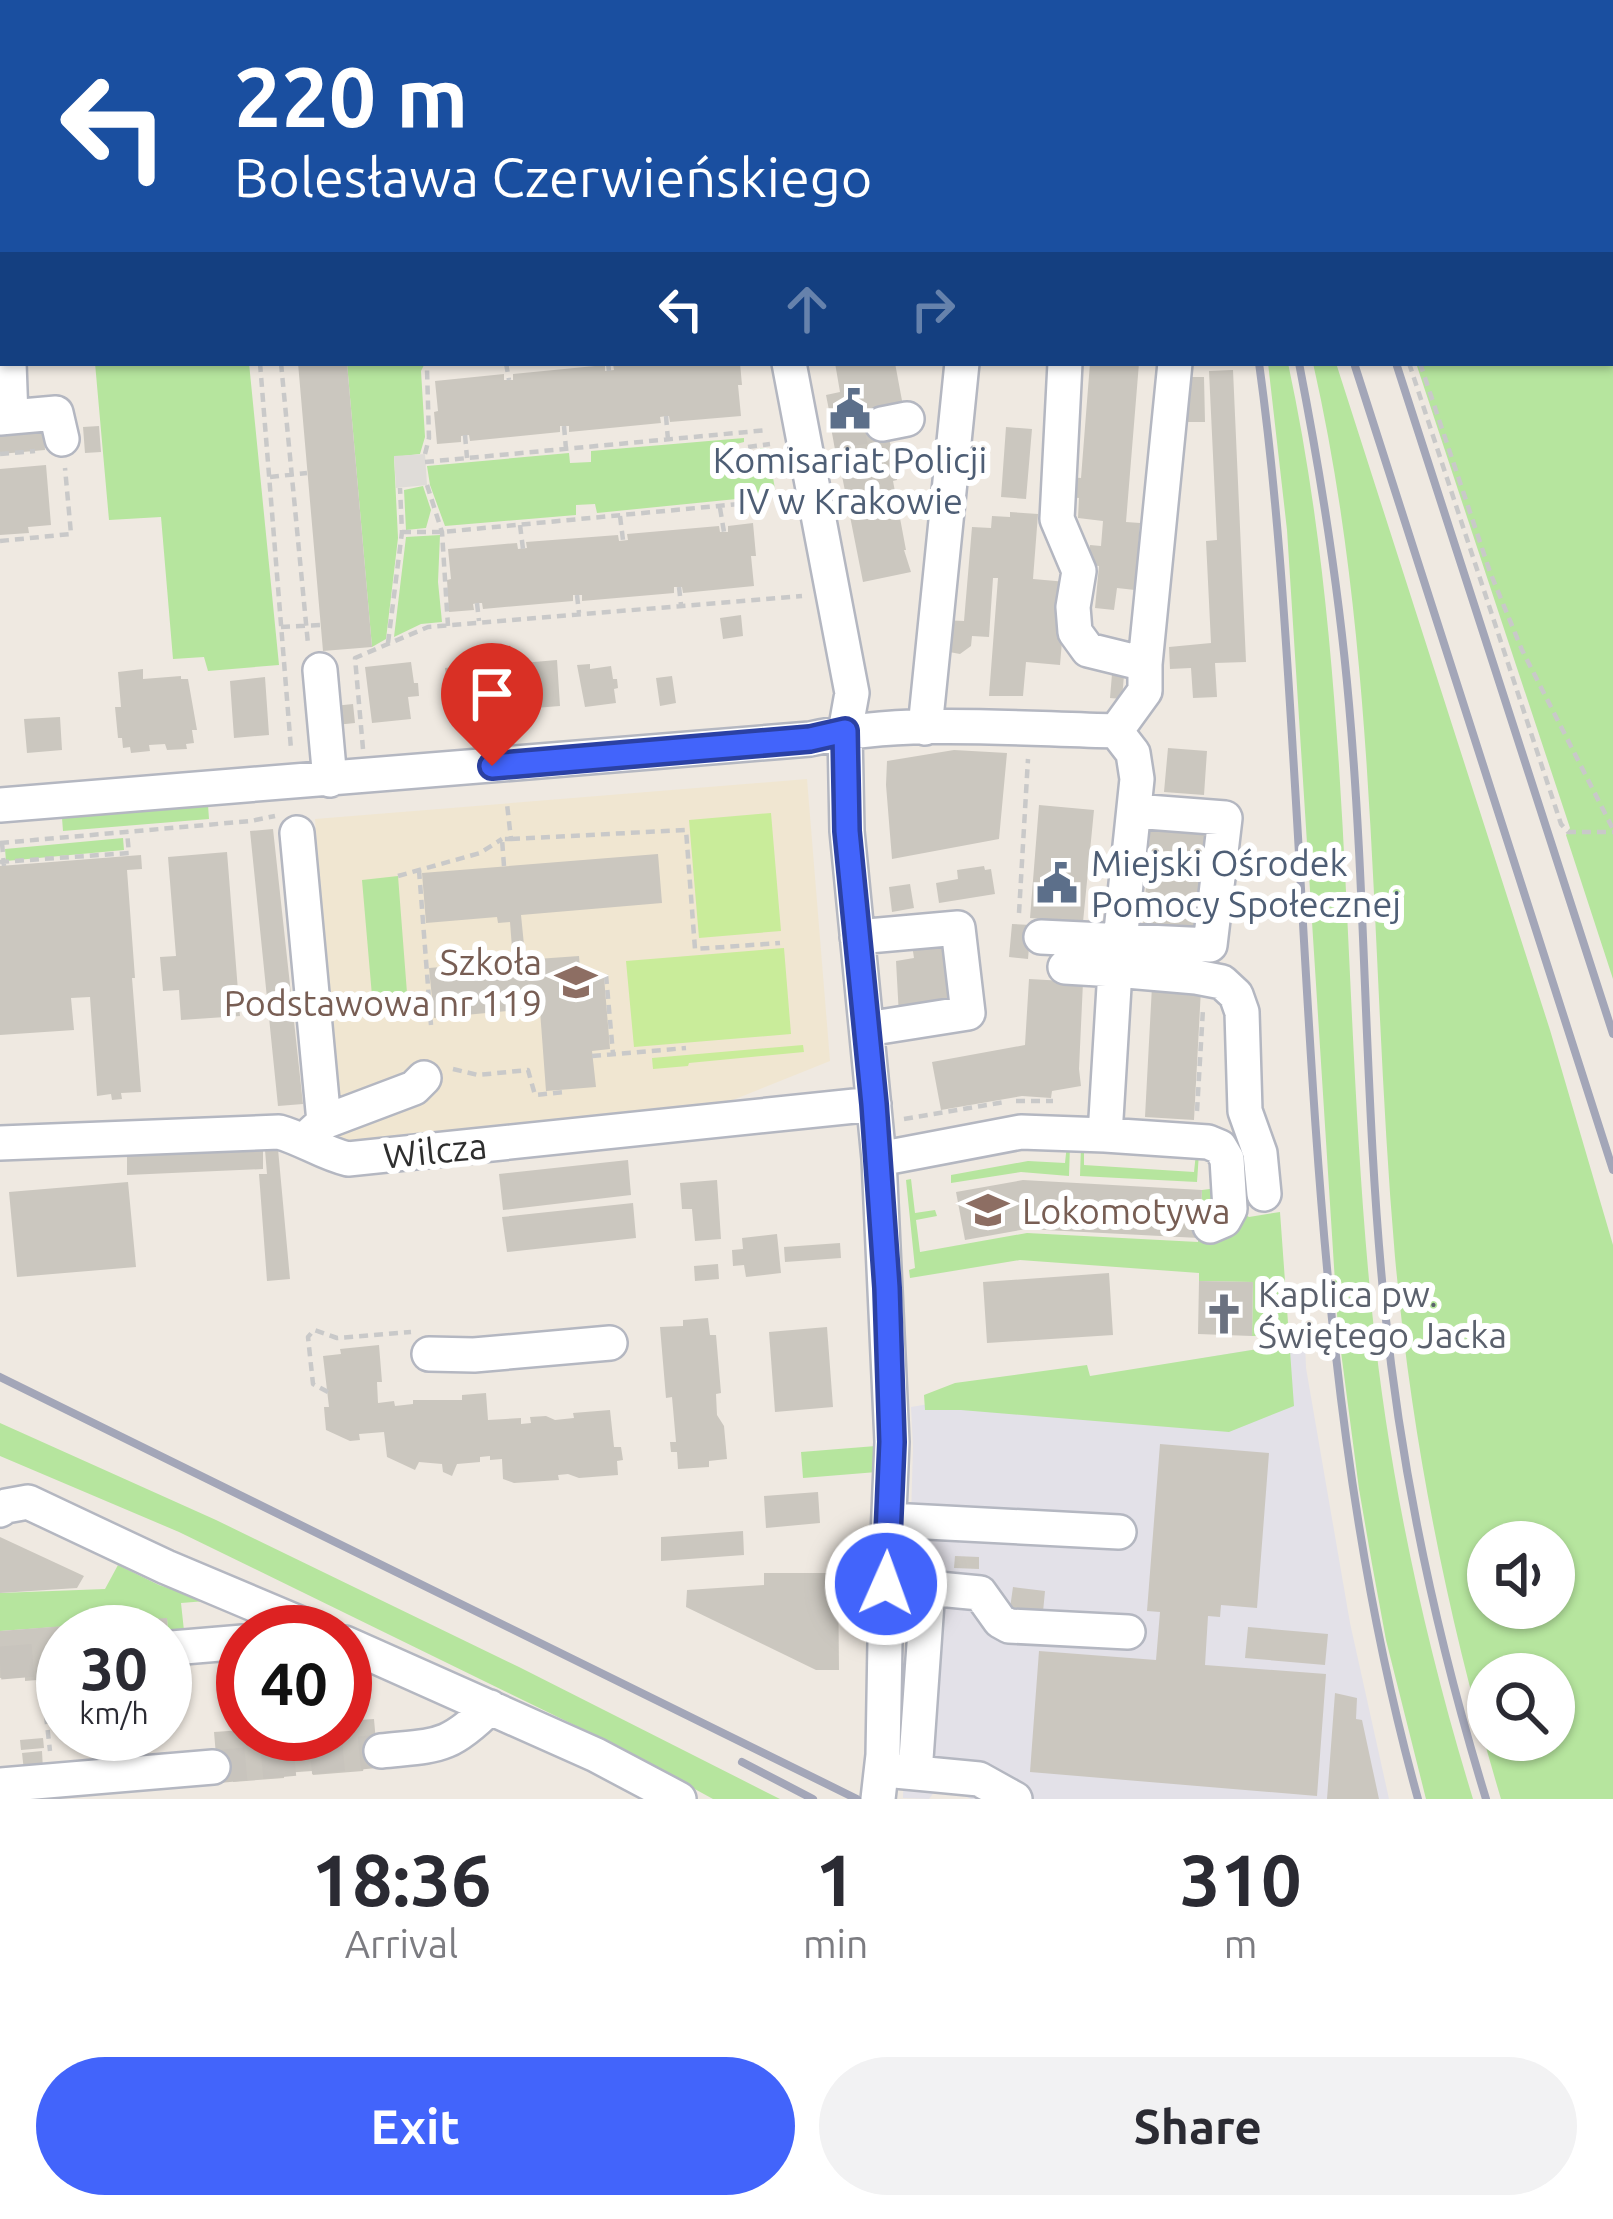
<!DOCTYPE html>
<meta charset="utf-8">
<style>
body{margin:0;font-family:Ubuntu,sans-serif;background:#f2f2f3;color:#2b2b33;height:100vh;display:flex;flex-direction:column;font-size:45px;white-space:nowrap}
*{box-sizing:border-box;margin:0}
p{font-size:39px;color:#7c7c81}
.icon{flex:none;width:66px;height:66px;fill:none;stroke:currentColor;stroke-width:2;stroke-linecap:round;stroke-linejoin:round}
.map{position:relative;height:1799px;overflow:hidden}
.panel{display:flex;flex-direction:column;background:#fff;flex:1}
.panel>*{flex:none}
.hud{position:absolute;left:0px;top:0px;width:1614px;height:366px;box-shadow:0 3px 9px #0004;background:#1a4fa0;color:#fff;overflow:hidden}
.controls{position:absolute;left:1467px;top:1521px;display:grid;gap:24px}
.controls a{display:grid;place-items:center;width:108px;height:108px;border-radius:50%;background:#fff;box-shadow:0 3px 9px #0004;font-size:60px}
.speed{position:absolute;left:36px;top:1605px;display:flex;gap:24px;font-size:60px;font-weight:700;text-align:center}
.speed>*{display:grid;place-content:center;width:156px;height:156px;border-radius:50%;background:#fff;box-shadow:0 3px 9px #0004;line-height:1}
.speed small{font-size:30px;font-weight:400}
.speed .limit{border:18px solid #d22;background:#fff;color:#111}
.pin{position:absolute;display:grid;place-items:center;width:102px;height:102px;color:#fff;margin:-123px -51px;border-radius:50% 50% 50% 0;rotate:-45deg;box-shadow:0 0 12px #0007}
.pin .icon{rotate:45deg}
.me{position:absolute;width:132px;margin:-66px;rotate:2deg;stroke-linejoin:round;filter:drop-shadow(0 0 9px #0008)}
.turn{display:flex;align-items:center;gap:42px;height:252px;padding:0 36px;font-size:54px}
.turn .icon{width:156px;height:156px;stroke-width:2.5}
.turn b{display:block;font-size:84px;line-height:102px}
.lanes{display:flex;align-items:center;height:114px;padding:0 36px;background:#0003;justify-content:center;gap:60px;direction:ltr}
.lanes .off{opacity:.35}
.eta{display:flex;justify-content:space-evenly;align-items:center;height:204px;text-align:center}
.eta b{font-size:72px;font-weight:700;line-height:84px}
.primary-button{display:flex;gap:24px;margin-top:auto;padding:24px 36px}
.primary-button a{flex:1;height:138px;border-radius:72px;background:#4264fb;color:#fff;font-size:48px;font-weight:700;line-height:138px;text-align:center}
.primary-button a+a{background:#f2f2f3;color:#2b2b33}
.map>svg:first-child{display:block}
.industrial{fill:#e3e1e8}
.education{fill:#f0e6d1}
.green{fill:#b6e59e;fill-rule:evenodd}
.pitch{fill:#c9ec9a}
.plaza{fill:#dfdcd8}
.building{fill:#cbc7bf}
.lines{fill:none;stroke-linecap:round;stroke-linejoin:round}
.minor-tunnel{stroke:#c8c4bd;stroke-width:33;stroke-dasharray:33 16;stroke-linecap:butt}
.minor-casing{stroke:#b4b7c1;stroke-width:38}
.path{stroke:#c9c9c9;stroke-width:4.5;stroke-dasharray:9 6;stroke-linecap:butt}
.minor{stroke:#fff;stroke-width:33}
.rail{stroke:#a3a6b8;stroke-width:8}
.route-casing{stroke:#2b41a3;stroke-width:30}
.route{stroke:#4264fb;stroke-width:21}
.labels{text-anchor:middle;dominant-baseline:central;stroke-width:12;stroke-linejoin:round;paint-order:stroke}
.service-label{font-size:36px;fill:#4e5e75;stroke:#fff}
.education-label{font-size:36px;fill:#785e54;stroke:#fff;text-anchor:end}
.street-label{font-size:36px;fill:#2e2e2e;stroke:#fff}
.worship-label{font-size:36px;fill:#5b616d;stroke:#fff;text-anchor:start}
</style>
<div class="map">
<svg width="1613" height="1799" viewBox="0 0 1613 1799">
<rect width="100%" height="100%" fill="#efe9e1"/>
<path class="industrial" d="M1305,1341L1306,1368L1350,1623L1389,1799H971L941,1783L929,1799L903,1798L913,1447L911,1407Z"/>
<path class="education" d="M807,779L830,1061L708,1110L359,1147L340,1138L315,819Z"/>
<path class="green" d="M1611,268H1613V979L1566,835L1570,828L1416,363H1611Z
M95,363H249L279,665L208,671L204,657L173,659L161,517L109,520Z
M347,363H425L421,371L425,437L420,454L394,457L398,538L386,639L372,647Z
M1268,363H1288C1355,675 1340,995 1372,1311C1389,1477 1424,1639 1473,1799H1426L1386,1640L1372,1564L1359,1489L1338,1329L1287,530Z
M1313,363H1336L1550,1030L1613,1245V1799H1501C1448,1621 1412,1442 1395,1257C1369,957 1380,658 1313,363ZM1488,1542H1554V1608H1488ZM1488,1674H1554V1740H1488Z
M744,438V442L732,445L735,467L762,463L760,448H768L776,495L597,513L595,504L576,505V515L445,526L430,485L427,466L569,453L570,463L591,462V451Z
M423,486L431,510L426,528L406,530L404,490Z
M440,535L438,582L442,622L421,624L394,637L406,537Z
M208,805L209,819L63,831L62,818Z
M123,838L124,850L6,861L5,849Z
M398,876L407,993L372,996L362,880Z
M1067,1144L1070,1145L1069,1176L1021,1172L951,1183V1175L1028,1161L1065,1163Z
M1081,1146H1084V1165L1194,1172L1196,1153H1199L1197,1182L1080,1176Z
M1211,1156L1243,1213L1249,1217L1280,1212L1294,1406L1229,1432L961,1410H925L924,1395L955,1383L1087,1365L1090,1376L1276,1346L1275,1336H1252L1253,1282L1199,1281V1273L1020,1260L910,1278L909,1270L915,1268L906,1180L911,1179L915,1213L935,1210L937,1216L916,1220L920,1252L1027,1233L1198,1242L1202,1190L1210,1189Z
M0,1423L216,1520L519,1667L780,1799H713L607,1741L179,1532L0,1456Z
M876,1446L877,1472L803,1478L801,1452Z
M118,1565L159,1585L206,1601L181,1603L185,1640L169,1642L167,1619L0,1631V1593L105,1589Z"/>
<path class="pitch" d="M771,813L781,931L699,938L689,820Z
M784,948L791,1034L634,1047L626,961Z
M803,1045L804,1052L689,1063L688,1066L653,1069L652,1058Z"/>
<path class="plaza" d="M425,454L427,485L396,488L394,456Z"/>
<path class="building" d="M298,363H347L372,647L323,651Z
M626,363H740L742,385H738L741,416L670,422L669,416H666L660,417L661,423L569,432V426H560V432L470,441L469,435L461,436V442L437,444L434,412L438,411L435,381L504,374V380H513V374L605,365V371L614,370L613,364Z
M835,363H895L903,406L888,432L897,480L893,481L906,550H904L911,572L863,582L826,395L840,392Z
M1090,363H1139L1126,522L1140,523L1135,590L1117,588L1114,610L1095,608L1099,566L1088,565L1090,545L1101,546L1103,521L1078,518L1079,498L1067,497L1068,477L1081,478Z
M1233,370L1246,662L1215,663L1217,697L1193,698L1191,668L1170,669L1169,647L1211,643L1206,541L1217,540L1209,371Z
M1179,377H1204L1205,422H1180Z
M99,426L101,452L85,453L83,427Z
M1006,427L1032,429L1026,499L1001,497Z
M44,431L45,450L0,454V434Z
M46,465L51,525L28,527L29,533L0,535V469Z
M1010,512L1038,514L1033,579L1067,582L1060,665L1026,662L1023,696H989L998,578H993L989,637L972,636L971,646L960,654L944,651L943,620L964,621L972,527L991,528L992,516L1010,517Z
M753,523L756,556H751L754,586L683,593L682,587H674V593L582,601V595H573V601L483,609L482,603H477L473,604L474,610L449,612L447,580L451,579L448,549L517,543L518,549L527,548L526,542L618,535L619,541L628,540L627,534L719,526L720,532H728V526Z
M741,615L743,636L723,639L720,618Z
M557,660L560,706L535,708L532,676L523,677L522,663Z
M411,662L414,683H418L419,696L408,697L411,719L372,723L365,667Z
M501,662L506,709L451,716L445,668Z
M590,664V669L611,666L613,679H617L618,688L614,689L616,703L585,707L577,665Z
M143,669V679L181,676V679H188L197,730H192L194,743L186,744L187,749L167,750L165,744L149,745L150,751L131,753L130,747L123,748L122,738H118L115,707H121L118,672Z
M1112,674L1124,675L1122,699L1110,698Z
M672,676L676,703L660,706L656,678Z
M265,677L269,735L234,738L230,681Z
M353,704L355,723L336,725L334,706Z
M60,717L62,750L27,753L24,719Z
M1168,748L1207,751L1204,795L1164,792Z
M954,750L1007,753L999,839L892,859L886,785L887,761Z
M1039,805L1094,810L1083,922L1030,918Z
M1151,819L1213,824L1202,933L1143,926Z
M273,829L303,1104L278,1106L250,831Z
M227,852L240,1016L181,1020L179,990L163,991L160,957L176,956L168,857Z
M658,854L662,903L521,915L525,955L536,954L537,959L579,956L581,979L604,977L610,1049L592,1051L596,1087L546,1091L539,997L517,998L519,1010L434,1018L429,968L513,961L510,922L498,923L497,917L426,923L422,873Z
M141,855L142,869L127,870L135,978H132L141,1092L121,1093L122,1099L112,1100L111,1094L97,1096L90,997L71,998L74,1030L0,1035V866Z
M984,866L985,870L991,869L995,894L939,903L936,883L958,879L957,870Z
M910,884L914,908L892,912L889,887Z
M1012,924L1031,925L1028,959L1009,957Z
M947,939L955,1007L899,1016L896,961L914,958L912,945Z
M1029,979L1083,982L1079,1069L1081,1086L1052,1091L1051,1098L1022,1096L941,1110L932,1062L1025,1045Z
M1152,986L1201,989L1194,1120L1145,1117Z
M263,1149V1169L127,1175V1156Z
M278,1149L290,1279L267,1281L259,1174H267L265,1150Z
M628,1160L631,1195L503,1210L499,1174Z
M717,1180L721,1239L695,1241L692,1209H682L680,1183Z
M1023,1180L1202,1190L1199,1238L1026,1229L965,1240L956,1192Z
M128,1182L136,1267L17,1277L9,1192Z
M633,1203L636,1238L507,1252L502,1217Z
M777,1234L781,1273L746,1277L744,1265L733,1266L732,1250L743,1249L742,1238Z
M840,1243L841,1258L785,1262L784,1247Z
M718,1264L719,1279L695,1281L694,1266Z
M1109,1273L1113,1335L987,1343L983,1282Z
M1199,1281L1253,1282L1252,1336L1198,1334Z
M708,1318L710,1335H716L721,1393L716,1394L717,1415L724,1426L727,1459L709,1461V1467L678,1469L677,1452H671L670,1442H676L672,1397L666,1398L660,1327L683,1326V1320Z
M827,1327L833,1407L775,1412L769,1332Z
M379,1345L382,1382H377L378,1403L394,1401L395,1406L413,1404V1400H462V1395L486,1393L488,1420L521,1418V1424L531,1423L530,1417L546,1416L555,1420L574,1418L573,1413L610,1410L614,1447H621L623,1460L617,1461L618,1475L579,1478L568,1474L558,1475L559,1480L514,1483L503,1479L502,1459L490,1460V1456L480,1457V1462L457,1464L452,1476L443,1472L442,1464L419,1462L415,1470L387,1457L384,1432L359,1434L360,1440L350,1441L326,1430L324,1407H329L323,1356L341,1354L340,1349Z
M1160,1444L1269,1453L1257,1608L1221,1605L1220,1617L1208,1616L1205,1665L1326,1674L1317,1796L1030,1772L1039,1651L1156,1660L1160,1612L1147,1611Z
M818,1492L820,1523L766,1528L764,1496Z
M743,1531L744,1555L661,1561V1537Z
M0,1537L84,1576L77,1588L0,1593Z
M955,1556L979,1557V1569L954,1568Z
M764,1573H838L839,1670H816L686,1607L687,1590L764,1585Z
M1013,1587L1045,1591L1043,1612L1010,1608Z
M167,1618L168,1632H63V1678L25,1681V1676L0,1678V1631Z
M1248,1627L1328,1634L1325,1665L1245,1658Z
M1335,1693L1357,1698L1356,1719L1362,1720L1379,1799H1327Z
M374,1719L378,1766L364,1767L363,1771L313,1775L312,1771L284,1773V1778L233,1782V1777L218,1779L214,1732L243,1730V1734H345V1721Z
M43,1738L44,1748L21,1750L20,1740Z
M42,1751L43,1770L24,1771L22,1753Z"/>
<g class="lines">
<path class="minor-tunnel" d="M832,433L882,424
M0,1663L63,1658
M213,1767L381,1751"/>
<g class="minor-casing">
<path id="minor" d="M714,0V3
M1321,0L1322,3
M1568,3L1569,0
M1,292L3,310
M789,363L852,693L845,732L847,831L879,1159L892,1442L886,1584L883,1755L878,1799
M1065,363L1057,519L1079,571L1073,607L1075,632L1088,650L1145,664
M11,417L56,413L62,439
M0,418L11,417L9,363
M882,424L907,419
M320,670L330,780
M925,728L962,363
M1116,731L1145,691V664L1175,363
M0,805L810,739C909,718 1016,729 1116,731L1133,753L1137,779L1120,941
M297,833L324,1122
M857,937L958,928L968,1013L867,1029
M1041,937L1210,945L1225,818L1134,811
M1115,970L1196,977L1222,982L1236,995L1242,1012L1245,1111L1260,1153L1264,1194
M312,1133L324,1122L414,1088L424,1078
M1105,1135L1208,1142L1220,1147L1227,1159L1230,1209L1224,1220L1210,1226
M0,1143L279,1132C304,1139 323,1153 348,1159L874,1104
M879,1159L1021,1132L1105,1135L1115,970L1065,967
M429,1354L474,1355L610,1343
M0,1510L6,1506L28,1502L166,1567L320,1632
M889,1520L1119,1532
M886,1584L980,1593L1000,1621L1009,1626L1128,1632
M345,1643L596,1755L679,1799
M172,1648L243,1642
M381,1751C438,1745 448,1749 490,1707
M895,1771L979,1779L1015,1799
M915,1773L928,1588
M0,1785L213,1767"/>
</g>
<path class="path" d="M109,0L110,3
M305,0V3
M337,0L338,3
M437,0V3
M535,0V2
M277,3L288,0
M0,34H3
M0,47L3,50
M0,251H3
M260,363L291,749
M281,363L308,644
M506,363L509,380
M608,363L609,371
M1409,363L1561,824L1568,832H1613
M1420,363L1490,572L1522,650L1613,829
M666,416L668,440
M564,426L566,449
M465,435L467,458
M748,447L770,444
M0,454L35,451
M425,454L429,438L427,369L430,363
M425,462L768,430
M270,477L307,473
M427,485L442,532L448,626
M720,508L724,532
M620,516L623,540
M520,525L523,549
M402,532H442L781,500
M0,541L71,534L65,468
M679,587L681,605
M577,595L579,613
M477,603L479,621
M281,627L320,625
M388,643L402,532L400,488
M363,749L355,658L428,627L802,596
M511,839L686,830L695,949L780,943
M0,843L251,821L275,816
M2,843L4,866
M0,862L129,853L127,832
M504,866L502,839H511L507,804
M419,870L431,1025
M398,876L480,853L502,839
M1019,913L1028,759
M606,975L613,1054
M592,1056L686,1048
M453,1069L478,1075L528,1070L535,1095L565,1092
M1016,1101H1053
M1197,1111L1203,1009
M904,1119L1005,1102
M328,1392L313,1384L308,1337L314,1330L337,1338L411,1332
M54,1678L58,1714
M345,1699L372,1689
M46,1715L50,1751"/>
<use href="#minor" class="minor"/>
<path class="rail" d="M1196,0L1197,3
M1253,0L1254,3
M1275,0L1276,3
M1259,363C1277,492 1285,623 1293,753C1315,1105 1323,1458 1418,1799
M1299,363C1321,476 1339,589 1349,704C1367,906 1364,1109 1385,1311C1402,1477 1437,1639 1486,1799
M1354,363L1613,1170
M1396,363L1613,1034
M0,1377L857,1799
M742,1762L813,1799"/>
</g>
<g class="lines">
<g class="route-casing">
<path id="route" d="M492,766L810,739L845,731L847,831L874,1104L887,1288L892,1442L886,1584"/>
</g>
<use href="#route" class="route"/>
</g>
<defs>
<g id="civic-bare" transform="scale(3.24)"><path d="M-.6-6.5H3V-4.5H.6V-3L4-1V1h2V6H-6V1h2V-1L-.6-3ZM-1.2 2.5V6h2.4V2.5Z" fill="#5c6f8a" stroke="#fff" stroke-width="2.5" paint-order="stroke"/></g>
<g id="school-bare" transform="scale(3.24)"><path d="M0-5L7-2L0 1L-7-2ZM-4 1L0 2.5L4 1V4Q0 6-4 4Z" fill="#8d6e63" stroke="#fff" stroke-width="2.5" paint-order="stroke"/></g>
<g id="church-bare" transform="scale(3.24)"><path d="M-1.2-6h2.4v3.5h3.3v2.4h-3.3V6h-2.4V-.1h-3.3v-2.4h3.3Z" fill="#6b7280" stroke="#fff" stroke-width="2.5" paint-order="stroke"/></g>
</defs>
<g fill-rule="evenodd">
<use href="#civic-bare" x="850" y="409"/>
<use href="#civic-bare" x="1057" y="883"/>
<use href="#school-bare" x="576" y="982"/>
<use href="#school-bare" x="988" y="1210"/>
<use href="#church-bare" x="1224" y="1314"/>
</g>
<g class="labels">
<g class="service-label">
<text x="850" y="459">Komisariat Policji<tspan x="850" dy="41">IV w Krakowie</tspan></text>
<text x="1091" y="862" text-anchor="start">Miejski Ośrodek<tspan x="1091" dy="41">Pomocy Społecznej</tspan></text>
</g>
<g class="education-label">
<text x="542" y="961">Szkoła<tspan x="542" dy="41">Podstawowa nr 119</tspan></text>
<text x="1022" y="1210" text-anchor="start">Lokomotywa</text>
</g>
<g class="street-label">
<text transform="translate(435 1150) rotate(-6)">Wilcza</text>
</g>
<g class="worship-label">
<text x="1258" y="1293">Kaplica pw.<tspan x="1258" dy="41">Świętego Jacka</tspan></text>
</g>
</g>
</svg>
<div class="controls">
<a><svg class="icon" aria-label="sound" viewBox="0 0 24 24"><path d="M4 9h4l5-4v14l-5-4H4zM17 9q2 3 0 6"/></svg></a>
<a><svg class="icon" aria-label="search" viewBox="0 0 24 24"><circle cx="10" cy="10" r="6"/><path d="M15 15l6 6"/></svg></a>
</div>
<div class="speed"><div>30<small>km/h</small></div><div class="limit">40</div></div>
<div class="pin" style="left:492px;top:766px;background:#d93025"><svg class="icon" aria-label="arrive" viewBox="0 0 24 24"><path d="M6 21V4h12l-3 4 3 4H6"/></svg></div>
<svg class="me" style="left:886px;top:1584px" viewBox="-20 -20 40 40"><circle r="17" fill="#4264fb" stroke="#fff" stroke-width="3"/><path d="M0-11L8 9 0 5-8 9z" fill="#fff"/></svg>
<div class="hud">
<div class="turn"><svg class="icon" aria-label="left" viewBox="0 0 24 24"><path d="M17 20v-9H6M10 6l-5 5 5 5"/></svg><div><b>220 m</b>Bolesława Czerwieńskiego</div></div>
<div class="lanes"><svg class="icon" aria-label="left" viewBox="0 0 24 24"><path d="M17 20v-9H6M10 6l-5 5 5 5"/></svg><svg class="icon off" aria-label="ahead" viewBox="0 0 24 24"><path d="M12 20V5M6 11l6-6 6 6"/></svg><svg class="icon off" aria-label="right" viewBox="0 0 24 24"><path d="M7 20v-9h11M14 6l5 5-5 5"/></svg></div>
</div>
</div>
<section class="panel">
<div class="eta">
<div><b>18:36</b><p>Arrival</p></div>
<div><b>1</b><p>min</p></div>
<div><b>310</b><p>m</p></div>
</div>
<div class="primary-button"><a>Exit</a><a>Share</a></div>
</section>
